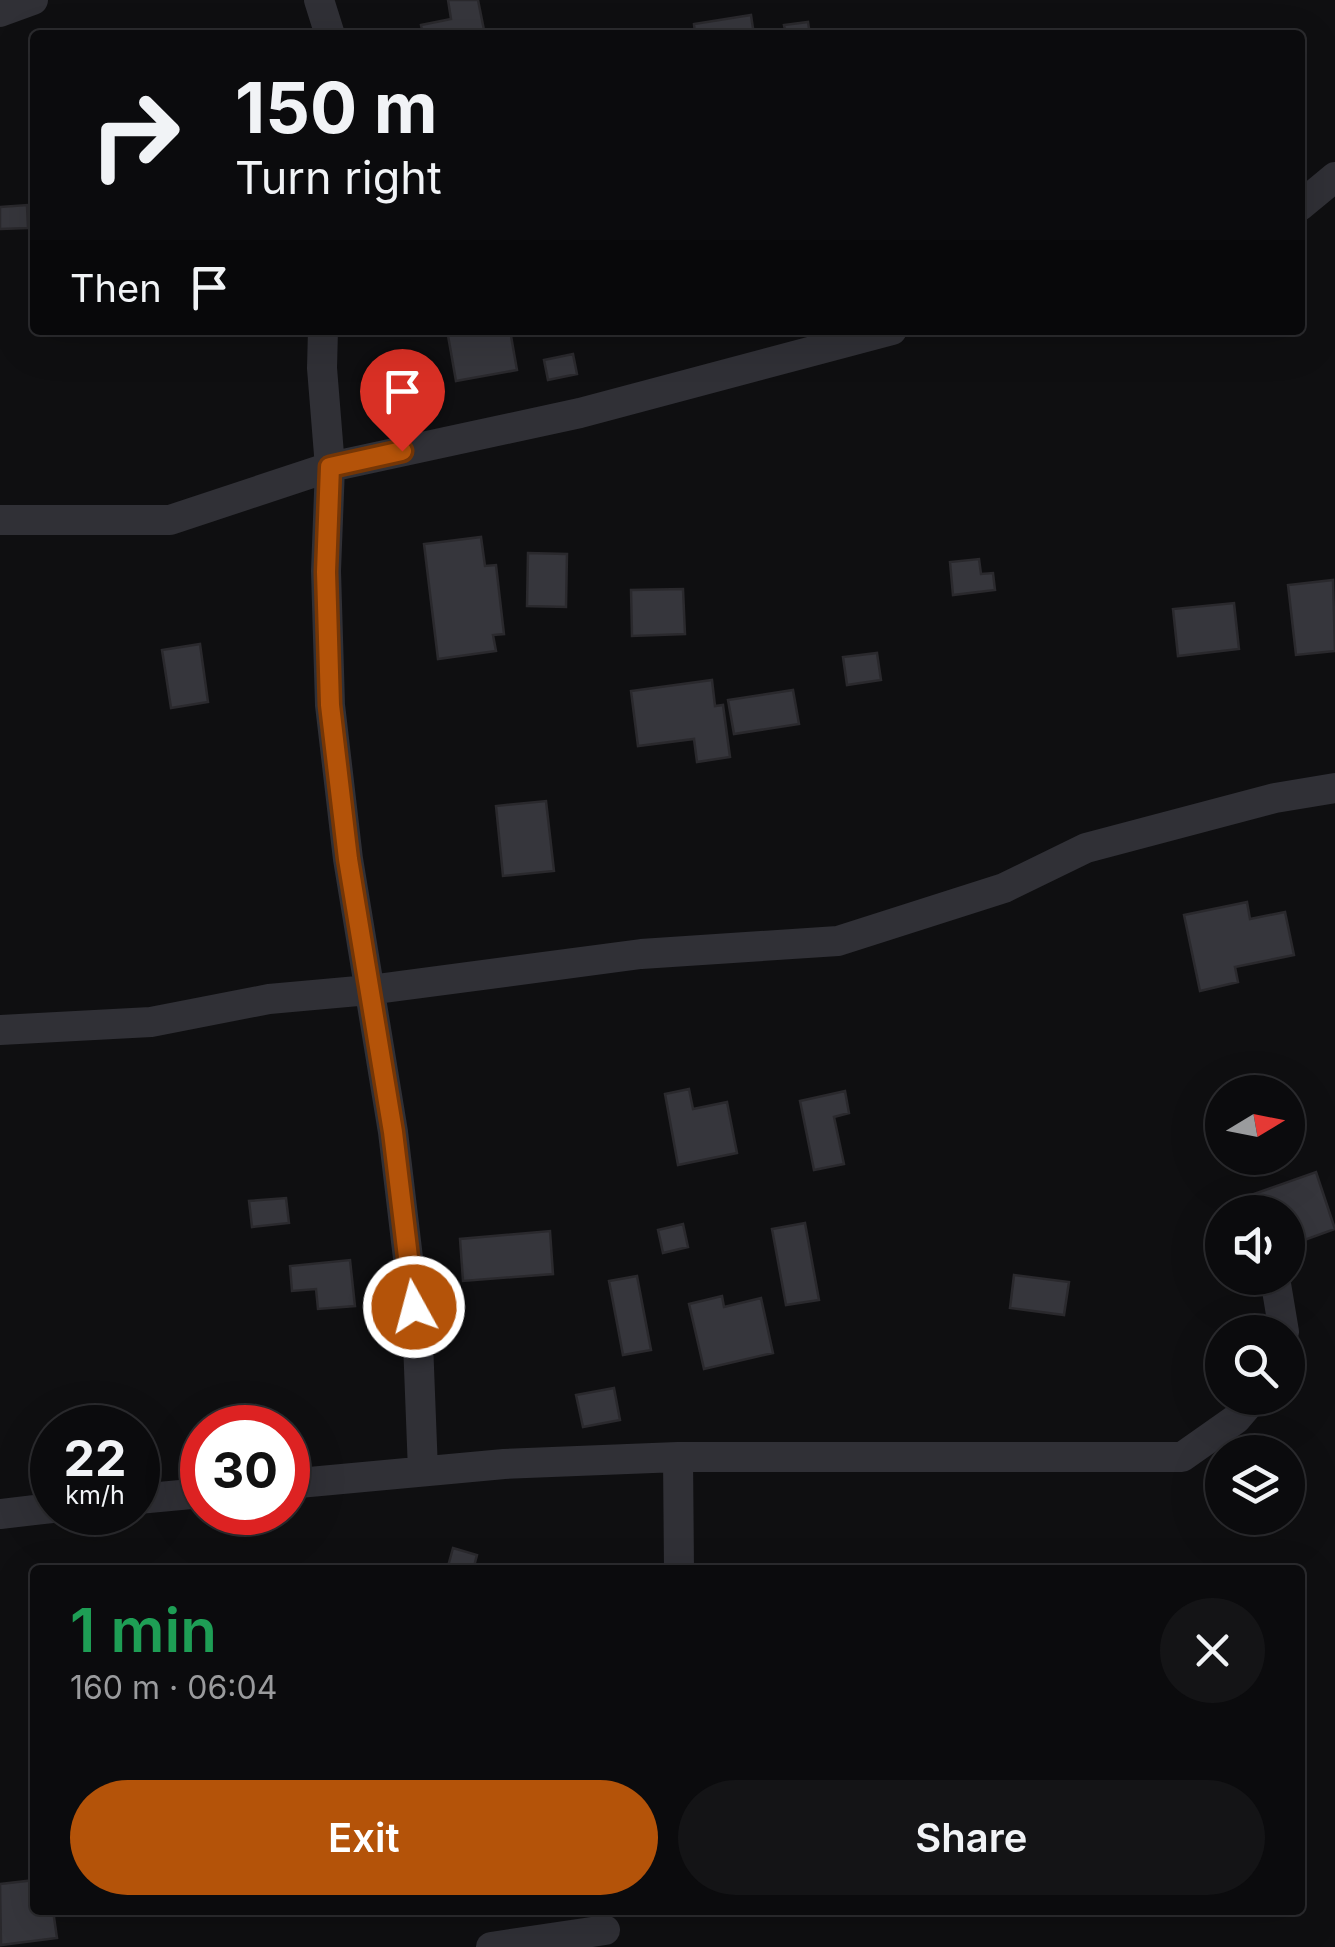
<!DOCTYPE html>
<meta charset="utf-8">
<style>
body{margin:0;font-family:Inter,sans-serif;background:#141416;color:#f1f3f6;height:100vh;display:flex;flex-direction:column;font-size:38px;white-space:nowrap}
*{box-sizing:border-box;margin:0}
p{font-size:32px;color:#9a9b9d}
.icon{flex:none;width:55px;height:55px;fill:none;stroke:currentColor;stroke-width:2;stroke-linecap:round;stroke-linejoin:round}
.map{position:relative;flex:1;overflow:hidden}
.drawer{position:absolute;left:30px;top:1565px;width:1275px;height:350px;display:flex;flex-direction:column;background:#0b0b0d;border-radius:10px;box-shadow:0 10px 40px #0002,0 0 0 2px #2b2b2e}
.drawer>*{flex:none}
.guide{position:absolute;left:30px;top:30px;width:1275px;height:305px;border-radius:10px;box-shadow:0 10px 40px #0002,0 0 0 2px #2b2b2e;background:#0b0b0d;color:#f1f3f6;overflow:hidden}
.needle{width:65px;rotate:80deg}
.tools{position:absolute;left:1205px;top:1075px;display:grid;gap:20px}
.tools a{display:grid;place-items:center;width:100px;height:100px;border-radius:50%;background:#0b0b0d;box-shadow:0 10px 40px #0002,0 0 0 2px #2b2b2e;font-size:50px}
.speed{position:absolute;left:30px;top:1405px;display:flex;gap:20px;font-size:50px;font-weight:700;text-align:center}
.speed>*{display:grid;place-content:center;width:130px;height:130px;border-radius:50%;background:#0b0b0d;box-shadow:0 10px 40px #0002,0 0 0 2px #2b2b2e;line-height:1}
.speed small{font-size:25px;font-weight:400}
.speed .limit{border:15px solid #d22;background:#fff;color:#111}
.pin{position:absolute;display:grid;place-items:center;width:85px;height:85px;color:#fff;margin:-102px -42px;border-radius:50% 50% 50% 0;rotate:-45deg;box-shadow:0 0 10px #0007}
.pin .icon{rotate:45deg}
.me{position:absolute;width:110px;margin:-55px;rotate:353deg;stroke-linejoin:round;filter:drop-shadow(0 0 8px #0008)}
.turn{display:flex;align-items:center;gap:35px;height:210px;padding:0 40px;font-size:45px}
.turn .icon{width:130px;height:130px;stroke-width:2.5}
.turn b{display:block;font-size:70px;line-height:85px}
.then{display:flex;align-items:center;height:95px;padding:0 40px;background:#0003;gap:20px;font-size:38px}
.round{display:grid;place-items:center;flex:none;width:105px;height:105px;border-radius:52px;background:#141416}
.overview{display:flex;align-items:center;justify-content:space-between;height:170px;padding:0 40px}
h1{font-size:60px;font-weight:600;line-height:75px;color:#1e9e55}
.primary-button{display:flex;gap:20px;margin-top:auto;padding:20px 40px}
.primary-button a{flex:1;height:115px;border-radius:60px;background:#b45309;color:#fff;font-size:40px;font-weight:600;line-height:115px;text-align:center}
.primary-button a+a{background:#141416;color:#f1f3f6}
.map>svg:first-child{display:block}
.building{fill:#36363c;stroke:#2a292d;stroke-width:2.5}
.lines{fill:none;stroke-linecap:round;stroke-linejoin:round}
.street{stroke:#303036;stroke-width:30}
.route-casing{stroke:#753606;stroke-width:25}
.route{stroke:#b45309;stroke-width:18}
</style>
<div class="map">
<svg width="1335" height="1947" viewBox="0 0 1335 1947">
<rect width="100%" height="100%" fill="#0f0f11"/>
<path class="building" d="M448,0H478L485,35H423L421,25L451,19Z
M751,15L754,35H695L694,24Z
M808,22L810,35H786L784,25Z
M27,205L28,228L0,229V207Z
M447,330H510L517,370L456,381Z
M573,354L577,374L548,380L544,360Z
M481,537L485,566L496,565L504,634L493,635L496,651L438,659L424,544Z
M528,553L567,554L566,607L527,606Z
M979,559L981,574L993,573L995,590L953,595L950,562Z
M1333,580L1335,651L1296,655L1288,585Z
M683,589L685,634L632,636L631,590Z
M1234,603L1239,649L1178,656L1173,609Z
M200,644L208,702L171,708L162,650Z
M877,653L881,680L847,685L843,657Z
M712,680L715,706L723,705L730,757L697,762L694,739L638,746L631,691Z
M793,690L799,724L734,734L728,700Z
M546,801L554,871L503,876L496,806Z
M1247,902L1250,919L1285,912L1294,955L1235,967L1238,982L1200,991L1184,915Z
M689,1089L693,1109L727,1102L737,1153L678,1165L665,1094Z
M845,1091L849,1113L834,1117L844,1164L814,1170L800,1101Z
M1316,1172L1335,1229L1288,1246V1212H1257L1251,1195Z
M286,1198L289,1223L252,1227L249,1201Z
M805,1223L819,1300L786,1305L772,1229Z
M683,1224L688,1247L663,1253L658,1230Z
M550,1231L553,1274L463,1281L460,1239Z
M350,1260L355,1306L318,1309L316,1289L292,1291L290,1266Z
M1014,1275L1069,1282L1064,1315L1010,1308Z
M637,1276L651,1350L623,1355L609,1281Z
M722,1296L724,1307L761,1298L773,1353L704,1369L689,1304Z
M614,1388L620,1420L583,1427L576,1395Z
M453,1548L477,1555L473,1570H447Z
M35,1880V1910H53L57,1938L1,1945L0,1884Z"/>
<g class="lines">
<path class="street" d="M319,0L330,35
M0,12L33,0
M1300,206L1335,177
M323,330L322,368L330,467L326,571L330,705L348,859L393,1132L418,1342L423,1471
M0,520H170L330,467L580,413L892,330
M0,1030L151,1022L269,999L369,990L641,954L838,941L1004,888L1086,848L1275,798L1335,788
M1275,1278L1284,1332
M678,1457L679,1570
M288,1484L504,1464L678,1457H1182L1236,1419L1254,1398
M138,1499L202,1493
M0,1514L52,1508
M491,1947L605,1930"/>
</g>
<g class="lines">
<g class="route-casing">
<path id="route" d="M402,451L330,467L326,572L330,705L348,859L393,1132L414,1307"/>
</g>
<use href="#route" class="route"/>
</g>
</svg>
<div class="tools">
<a><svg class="needle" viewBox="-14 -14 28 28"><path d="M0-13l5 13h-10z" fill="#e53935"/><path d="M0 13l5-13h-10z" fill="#9a9b9d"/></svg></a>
<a><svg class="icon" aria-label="sound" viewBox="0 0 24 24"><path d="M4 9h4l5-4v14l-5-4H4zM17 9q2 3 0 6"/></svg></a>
<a><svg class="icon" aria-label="search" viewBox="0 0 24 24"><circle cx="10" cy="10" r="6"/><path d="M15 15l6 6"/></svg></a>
<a><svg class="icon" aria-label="layers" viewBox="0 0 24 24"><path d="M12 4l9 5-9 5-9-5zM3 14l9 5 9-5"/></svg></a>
</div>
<div class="speed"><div>22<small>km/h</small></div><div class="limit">30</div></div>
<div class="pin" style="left:402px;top:451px;background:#d93025"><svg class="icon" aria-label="arrive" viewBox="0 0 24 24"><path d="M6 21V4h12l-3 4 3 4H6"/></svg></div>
<svg class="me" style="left:414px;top:1307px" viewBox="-20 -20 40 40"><circle r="17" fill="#b45309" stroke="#fff" stroke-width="3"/><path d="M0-11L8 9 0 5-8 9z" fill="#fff"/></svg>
<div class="guide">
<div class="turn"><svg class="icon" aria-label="right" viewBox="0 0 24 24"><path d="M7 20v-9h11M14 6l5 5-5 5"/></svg><div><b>150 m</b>Turn right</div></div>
<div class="then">Then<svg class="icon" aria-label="arrive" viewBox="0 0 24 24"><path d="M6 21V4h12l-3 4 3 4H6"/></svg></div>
</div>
<section class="drawer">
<div class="overview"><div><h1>1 min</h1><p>160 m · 06:04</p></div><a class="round"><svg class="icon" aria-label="close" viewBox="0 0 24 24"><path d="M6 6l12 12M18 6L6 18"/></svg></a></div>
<div class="primary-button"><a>Exit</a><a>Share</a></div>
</section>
</div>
